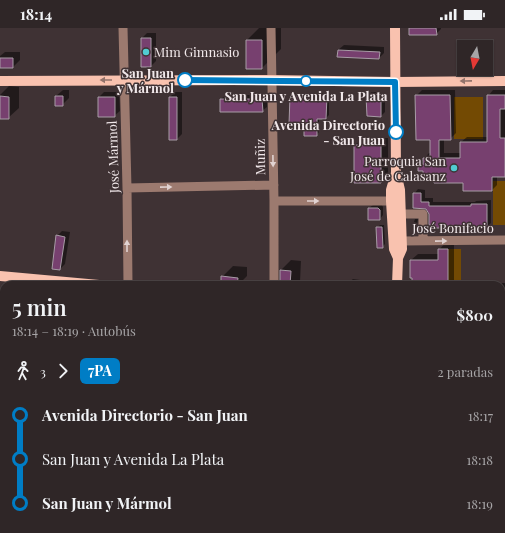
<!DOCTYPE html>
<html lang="es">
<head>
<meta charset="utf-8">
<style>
	:root { --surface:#2f2627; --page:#372e2f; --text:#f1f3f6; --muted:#a7a5a7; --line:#4a4344 }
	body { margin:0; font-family:"Playfair Display",serif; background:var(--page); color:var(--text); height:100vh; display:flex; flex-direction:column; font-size:15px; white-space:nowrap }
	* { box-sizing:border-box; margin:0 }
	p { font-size:13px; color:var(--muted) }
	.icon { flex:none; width:22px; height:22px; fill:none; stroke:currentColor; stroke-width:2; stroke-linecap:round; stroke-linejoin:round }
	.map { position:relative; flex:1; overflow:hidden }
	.panel { position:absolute; left:0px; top:253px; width:505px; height:252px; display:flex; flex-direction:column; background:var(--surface); border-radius:12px 12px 0 0; box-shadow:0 1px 3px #0004,0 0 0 1px var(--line) }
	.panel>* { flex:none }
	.badge { padding:0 8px; border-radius:6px; font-size:14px; line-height:26px }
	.needle { width:26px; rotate:190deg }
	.fabs { position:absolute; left:457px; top:12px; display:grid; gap:8px }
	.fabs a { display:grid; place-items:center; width:36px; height:36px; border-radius:0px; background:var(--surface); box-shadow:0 1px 3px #0004,0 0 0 1px var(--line); font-size:20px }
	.map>.badge { position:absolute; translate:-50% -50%; box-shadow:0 0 0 2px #fff }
	.legs { display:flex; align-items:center; gap:6px; height:44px; padding:0 12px; font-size:13px }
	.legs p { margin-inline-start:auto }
	.overview { display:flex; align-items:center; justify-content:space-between; height:68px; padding:0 12px }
	h1 { font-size:22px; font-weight:600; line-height:30px }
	ul { padding:0 12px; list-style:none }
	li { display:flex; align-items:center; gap:14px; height:44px; font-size:15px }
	li i { display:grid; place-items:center; width:6px; height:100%; margin:0 5px; background:currentColor }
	li i::after { content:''; width:10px; height:10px; margin:-5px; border:3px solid; border-radius:50%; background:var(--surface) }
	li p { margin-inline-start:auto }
	li:first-child i { background:linear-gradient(#0000 50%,currentColor 0) }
	li:last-child i { background:linear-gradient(currentColor 50%,#0000 0) }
	.status { display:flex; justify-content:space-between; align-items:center; height:28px; padding:0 20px; background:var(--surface); direction:ltr }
	.status svg { height:11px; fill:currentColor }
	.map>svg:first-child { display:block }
</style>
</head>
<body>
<div class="status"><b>18:14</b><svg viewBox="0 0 49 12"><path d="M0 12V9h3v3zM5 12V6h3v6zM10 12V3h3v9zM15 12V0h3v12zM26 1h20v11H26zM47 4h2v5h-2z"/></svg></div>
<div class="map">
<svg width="505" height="505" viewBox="0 0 505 505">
	<rect width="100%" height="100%" fill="#3f3234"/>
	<path fill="#734a03" d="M454,69H483V111H454Z
		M493,153H505V197H493Z
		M448,221H461V257H448Z"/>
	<path fill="#0007" d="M259,0H281V21L262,40H247V12Z
		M410,0H441V1L436,6Z
		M147,5H156V33L151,38L142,10Z
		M344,17L384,19V25L379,30L338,22Z
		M5,24H20V32L13,39H0V28Z
		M9,58L19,59V80L8,90H0V67Z
		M63,62H69V70L62,77L56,68Z
		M422,62H455L456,105L450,111H444V125H461V114L467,109H488V68L493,62H505V148H497V157L492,162L464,154L435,149L424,142L419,137L429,125H431V111L416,68Z
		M104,64H119L120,83L114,88L99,69Z
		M175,64H182V106L177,111H170V69Z
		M372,64H380L385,69V84L381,88L367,68Z
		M294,65H329V87L326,90H319V104L316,107L291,68Z
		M226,67H267V79L262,83L221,71Z
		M363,110H388V147L381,154L355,117Z
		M418,161L425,162V170H433V174H475L476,173L491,172V195L487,199L436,196L427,180L414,179V166Z
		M373,177H382L383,179V187L380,191L369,180Z
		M415,191H418L417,196L414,194Z
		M380,197H384L385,216L382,219L377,200Z
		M62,203L70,204L65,236L60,241L57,208Z
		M445,215H454V257H412L411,232L418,226H439V222Z
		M291,232L301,233L300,254L297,257H281V242Z
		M233,238L247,239V248L238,257H222V249Z
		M353,251L360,252L359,257H349V254Z
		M14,255L20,256V257H12Z
		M501,255H505V277L501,276V257H499Z
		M376,256H387V257H375Z
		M4,265V282H0L1,268Z
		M501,301L505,302V317L502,320H501Z
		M411,501H434V505H411Z"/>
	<path fill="#77406f" stroke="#a89ca6" d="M409,0H436L437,7H409Z
		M141,10H151V39H141Z
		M246,12H262V41H246Z
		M338,22L380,24L379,31L337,29Z
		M0,30H13V40H0Z
		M415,67H450L451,112H439V130H460V114H487V67H505V81H500V110H505V149H492V163H463V155H434V150H423V143H418V137H423V130H430V112H416Z
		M0,68L9,69V91H0Z
		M55,68H63V78H55Z
		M290,68H327L326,91H317V108H304V96H289Z
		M366,68H376L381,74V89L367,88Z
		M98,69H115V89H98Z
		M169,69H177V112H169Z
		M220,71H262L263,84H220Z
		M354,117H381V155H354Z
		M413,165H421V174H429V178H471V176H487V200H435V197H429V186L426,181L413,180Z
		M368,180H378L380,182V192H368Z
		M376,199H382L383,220H377Z
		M56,207L65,209L60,242L52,241Z
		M438,221H448V257H412V250H410V232H438Z
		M280,242L291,243L290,257H280Z
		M221,248L238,250L237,257H221Z"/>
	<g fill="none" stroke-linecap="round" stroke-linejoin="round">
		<path stroke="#9c7a6f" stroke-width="9" d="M123,0L127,160L128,257
			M271,0L274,173V257
			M127,160L274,157
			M274,173H391
			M401,186H423V213
			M402,213L505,212
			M0,463H4
			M501,482H505
			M125,505V501
			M274,505V501"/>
		<path stroke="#f9c2af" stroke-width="10" d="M395,0L396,145L400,162L402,221L398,230L397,257
			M0,53L271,52L395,54L505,53
			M396,145L391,162V173L394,221L398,230
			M0,248L99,257
			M501,291H505
			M397,505V501"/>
	</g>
	<defs><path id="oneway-solid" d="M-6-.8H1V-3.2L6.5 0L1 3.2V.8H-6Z"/></defs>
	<g fill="#93736b">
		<use href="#oneway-solid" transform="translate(106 52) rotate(180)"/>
		<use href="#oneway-solid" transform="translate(466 53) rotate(179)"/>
	</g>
	<g fill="#e0d2d1">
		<use href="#oneway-solid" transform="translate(273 133) rotate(89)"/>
		<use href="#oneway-solid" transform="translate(166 159) rotate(-1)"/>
		<use href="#oneway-solid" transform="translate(313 173)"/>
		<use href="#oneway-solid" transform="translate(441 213) rotate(-1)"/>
		<use href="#oneway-solid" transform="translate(127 218) rotate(-90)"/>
	</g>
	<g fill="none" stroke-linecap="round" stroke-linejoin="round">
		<defs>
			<path id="line-1" d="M185,52L395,54L396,104"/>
		</defs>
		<use href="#line-1" stroke="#fff" stroke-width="9"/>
		<use href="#line-1" stroke="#007dc5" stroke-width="6"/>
	</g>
	<g fill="#51ccd2" stroke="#3f3234" stroke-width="1.5">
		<circle cx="146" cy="24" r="4"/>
		<circle cx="454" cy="140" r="4"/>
	</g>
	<g fill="#fff" stroke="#007dc5" stroke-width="2">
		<circle cx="185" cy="52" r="7"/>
		<circle cx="306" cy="53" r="5"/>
		<circle cx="396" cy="104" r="7"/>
	</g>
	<g text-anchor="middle" stroke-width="3" stroke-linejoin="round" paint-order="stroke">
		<g font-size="13" fill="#f1e8ea" stroke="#3f3234" text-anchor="start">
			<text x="154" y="29">Mim Gimnasio</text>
			<text x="446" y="138" text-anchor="end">Parroquia San<tspan x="446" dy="15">José de Calasanz</tspan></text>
		</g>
		<g font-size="13" font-weight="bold" fill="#f1e8ea" stroke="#3f3234" text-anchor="end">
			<text x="174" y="50">San Juan<tspan x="174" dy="15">y Mármol</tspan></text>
			<text x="306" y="73" text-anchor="middle">San Juan y Avenida La Plata</text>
			<text x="385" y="102">Avenida Directorio<tspan x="385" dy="15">- San Juan</tspan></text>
		</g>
		<g font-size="13" fill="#f1e8ea" stroke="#3f3234">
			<text transform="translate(113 129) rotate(-92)" y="5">José Mármol</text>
			<text transform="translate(260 129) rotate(-91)" y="5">Muñiz</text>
			<text x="453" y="205">José Bonifacio</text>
		</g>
	</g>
</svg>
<div class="fabs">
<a><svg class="needle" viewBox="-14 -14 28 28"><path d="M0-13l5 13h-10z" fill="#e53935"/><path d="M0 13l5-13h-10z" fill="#a7a5a7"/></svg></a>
</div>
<section class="panel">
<div class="overview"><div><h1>5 min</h1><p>18:14 – 18:19 · Autobús</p></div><b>$800</b></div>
<div class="legs"><svg class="icon" aria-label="walk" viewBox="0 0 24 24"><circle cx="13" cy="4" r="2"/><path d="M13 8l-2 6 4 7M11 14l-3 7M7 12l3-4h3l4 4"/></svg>3<svg class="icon" aria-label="forward" viewBox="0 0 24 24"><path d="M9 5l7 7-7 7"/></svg><b class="badge" style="background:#007dc5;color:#fff">7PA</b><p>2 paradas</p></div>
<ul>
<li><i style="color:#007dc5"></i><b>Avenida Directorio - San Juan</b><p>18:17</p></li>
<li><i style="color:#007dc5"></i><span>San Juan y Avenida La Plata</span><p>18:18</p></li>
<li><i style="color:#007dc5"></i><b>San Juan y Mármol</b><p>18:19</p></li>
</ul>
</section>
</div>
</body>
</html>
